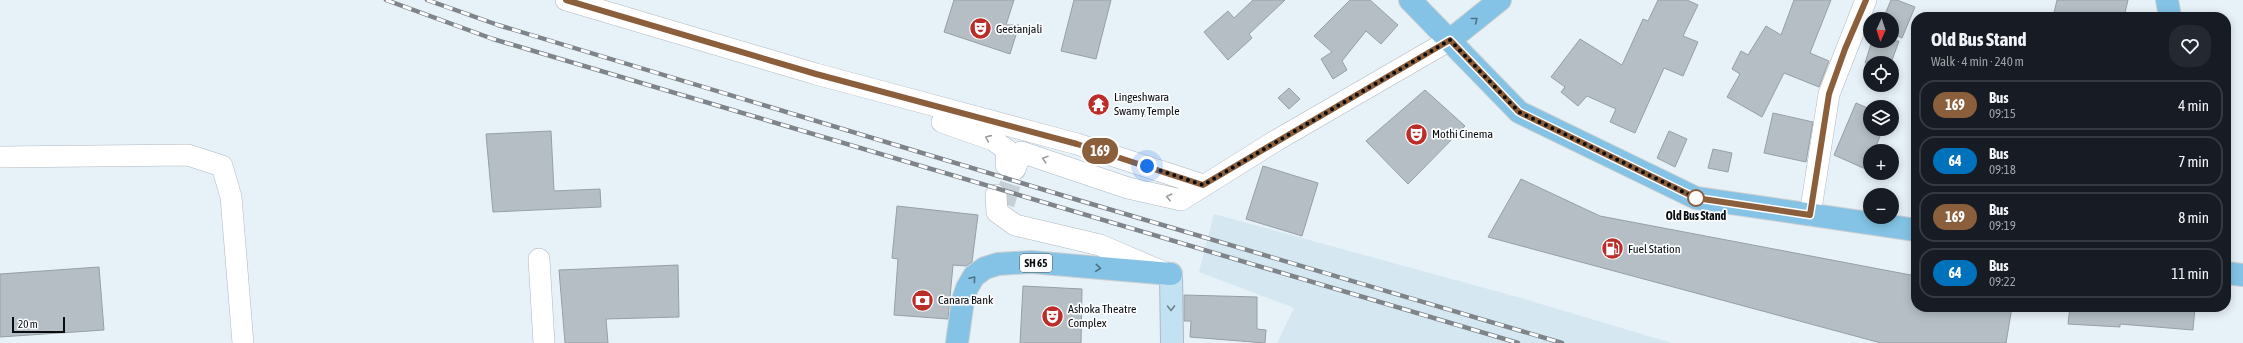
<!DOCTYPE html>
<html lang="en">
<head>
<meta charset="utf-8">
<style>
	:root { --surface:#171b24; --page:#242831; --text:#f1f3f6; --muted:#9ea1a6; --line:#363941 }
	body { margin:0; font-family:"Asap Condensed",sans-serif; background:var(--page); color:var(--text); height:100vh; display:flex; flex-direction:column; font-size:15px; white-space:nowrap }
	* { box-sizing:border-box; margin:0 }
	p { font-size:13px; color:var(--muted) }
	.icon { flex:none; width:22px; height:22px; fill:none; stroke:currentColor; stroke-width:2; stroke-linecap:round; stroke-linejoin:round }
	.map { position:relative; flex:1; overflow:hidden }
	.sheet { position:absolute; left:1911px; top:12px; width:320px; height:300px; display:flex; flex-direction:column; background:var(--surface); border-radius:16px; box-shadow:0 2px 10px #0003 }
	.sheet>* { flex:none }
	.badge { padding:0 8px; border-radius:13px; font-size:14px; line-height:26px }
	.needle { width:26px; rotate:183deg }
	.controls { position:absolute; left:1863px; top:12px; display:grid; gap:8px }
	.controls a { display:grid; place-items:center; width:36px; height:36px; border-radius:50%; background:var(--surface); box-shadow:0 2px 10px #0003; font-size:20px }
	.scale { position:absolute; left:12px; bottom:10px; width:53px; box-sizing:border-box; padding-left:4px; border:2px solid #0a0d0f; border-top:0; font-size:11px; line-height:14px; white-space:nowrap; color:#0a0d0f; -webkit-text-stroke:3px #fbfdfe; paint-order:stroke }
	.you { position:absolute; width:20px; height:20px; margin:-10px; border:3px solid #fff; border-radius:50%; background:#1a73e8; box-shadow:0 0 0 6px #1a73e833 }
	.map>.badge { position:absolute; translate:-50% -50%; box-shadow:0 0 0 2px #fff }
	.round { display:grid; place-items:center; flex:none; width:42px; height:42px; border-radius:16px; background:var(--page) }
	.overview { display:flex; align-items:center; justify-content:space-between; height:68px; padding:0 20px }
	h1 { font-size:19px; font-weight:700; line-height:30px }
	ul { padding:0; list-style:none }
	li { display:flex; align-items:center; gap:12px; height:50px; margin:0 8px 6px; padding:0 12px; border:2px solid var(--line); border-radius:16px }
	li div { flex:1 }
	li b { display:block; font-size:15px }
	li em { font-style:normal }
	li .badge { min-width:44px; font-weight:700; text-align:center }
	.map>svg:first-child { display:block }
</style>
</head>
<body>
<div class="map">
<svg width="2243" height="343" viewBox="0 0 2243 343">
	<rect width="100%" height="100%" fill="#e7f1f8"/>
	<path fill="#d5e7f1" d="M1214,214L1521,298L1672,343H1277L1294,308L1199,272Z"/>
	<path fill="#b4bec4" stroke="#969fa6" d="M954,0H1014L1006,25H1019L1010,54L944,32Z
		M1074,0H1111L1096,59L1061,51Z
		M1253,0H1285L1249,34L1252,38L1228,60L1204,32L1228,11L1234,18Z
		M1350,0H1370L1398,25L1381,44L1366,31L1342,61L1347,70L1333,79L1321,59L1332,52L1314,36Z
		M1658,0H1687L1698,5L1683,36L1698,42L1683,76L1664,68L1635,133L1610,122L1616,109L1587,96L1578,106L1561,92L1565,87L1551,77L1580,39L1622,65L1643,19L1648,21Z
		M1794,0H1831L1810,53L1829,61L1819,87L1784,73L1762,117L1727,97L1740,74L1732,69L1741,51L1748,55L1766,26L1781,35Z
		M1891,0H1897L1915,7L1902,38L1892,33V19H1883Z
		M2057,0H2128L2124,17H2053Z
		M1872,41H1899L1891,63H1865Z
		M1289,88L1300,99L1289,109L1278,98Z
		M1425,90L1465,126L1408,184L1366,141Z
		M1856,103L1870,109V129H1883L1874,151H1870V171L1834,155Z
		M1773,113L1813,122L1806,162L1764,153Z
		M551,131L554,191L600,189L601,207L493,212L486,134Z
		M1669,131L1687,139L1675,167L1657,158Z
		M1713,149L1732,153L1728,172L1708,168Z
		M1263,166L1318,183L1302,236L1246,219Z
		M1521,179L1600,216L1916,276V307H2012L2006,343H1881L1488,237Z
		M897,206L978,215L972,262L966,266L953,265L948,319L894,315L898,259L892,258Z
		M678,265L679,317L606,319L608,343H565L559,270Z
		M99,267L104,330L0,337V274Z
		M1023,286L1082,289L1081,343H1020Z
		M1184,295L1257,297V329L1266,330L1265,343L1190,337L1191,321H1184Z
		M2070,307H2195L2193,330L2120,324V327L2068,324Z"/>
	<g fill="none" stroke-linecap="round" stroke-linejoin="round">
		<path stroke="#c6cfd5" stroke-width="21" stroke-dasharray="21 10" stroke-linecap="butt" d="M1004,204L1015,169"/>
		<defs>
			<path id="street" d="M566,0L816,74L1077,144L1203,185
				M942,122L993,140L1007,150L1006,165
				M0,157L188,155L222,166L231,197L243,343
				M1015,169L1021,152L1128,188L1181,200L1277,140L1450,40
				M996,195L997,212L1015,225L1100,245L1163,272
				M1810,215L1829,94L1866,0
				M539,259L544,343"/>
			<path id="secondary" d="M1171,274L1172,343"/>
			<path id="primary" d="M1410,0L1519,112L1696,198L1916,230
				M2167,0L2170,17
				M1450,40L1500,0
				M2226,273L2243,275
				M957,343L963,300L967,288L974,276L985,268L998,264L1031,262L1171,274"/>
		</defs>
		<use href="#street" stroke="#b0b9c0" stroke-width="22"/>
		<use href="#secondary" stroke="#b0b9c0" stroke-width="24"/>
		<use href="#primary" stroke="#cecfcf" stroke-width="24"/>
		<use href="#street" stroke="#fff" stroke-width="21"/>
		<use href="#secondary" stroke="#c2e1f2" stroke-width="22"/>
		<use href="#primary" stroke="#84c3e5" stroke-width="22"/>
		<defs>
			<path id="rail" d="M386,0L493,39L1518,343
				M427,0L498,25L1078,200L1562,343"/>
		</defs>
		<use href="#rail" stroke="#7e8489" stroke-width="4.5"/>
		<use href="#rail" stroke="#fbfdfe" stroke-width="3" stroke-dasharray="9" stroke-linecap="butt"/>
	</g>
	<defs><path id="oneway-chevron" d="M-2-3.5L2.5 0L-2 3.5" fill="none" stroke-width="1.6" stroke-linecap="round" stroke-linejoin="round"/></defs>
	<g stroke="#4d7185">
		<use href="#oneway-chevron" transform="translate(1475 20) rotate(-38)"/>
		<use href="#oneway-chevron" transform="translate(1098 268) rotate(5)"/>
		<use href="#oneway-chevron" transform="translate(973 279) rotate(-50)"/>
	</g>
	<g stroke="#9d9e9f">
		<use href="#oneway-chevron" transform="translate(988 138) rotate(-156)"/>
		<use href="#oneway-chevron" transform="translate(1045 159) rotate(-163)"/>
		<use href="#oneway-chevron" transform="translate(1169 197) rotate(-167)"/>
	</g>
	<use stroke="#6f828c" href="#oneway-chevron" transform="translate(1171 308) rotate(89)"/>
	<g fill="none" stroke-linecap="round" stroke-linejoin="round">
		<defs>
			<path id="line" d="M566,0L816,74L1077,144L1203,185L1450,40L1519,112L1696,198L1810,215L1829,94L1845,49L1866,0"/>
		</defs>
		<use href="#line" stroke="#fff" stroke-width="9"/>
		<use href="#line" stroke="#8b5e3c" stroke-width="6"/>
		<path stroke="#0a0d0f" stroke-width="4" stroke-dasharray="0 7.2" d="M1147,166L1203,185L1450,40L1519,112L1696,198"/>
	</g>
	<defs>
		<symbol id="theatre-disc" viewBox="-11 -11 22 22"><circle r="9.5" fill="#bb2d29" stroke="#fbfdfe"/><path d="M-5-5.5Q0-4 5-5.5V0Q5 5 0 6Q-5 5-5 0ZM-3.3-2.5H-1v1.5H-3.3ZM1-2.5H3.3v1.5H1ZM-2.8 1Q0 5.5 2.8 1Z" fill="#fff"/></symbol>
		<symbol id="temple-disc" viewBox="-11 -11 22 22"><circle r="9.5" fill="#bb2d29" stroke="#fbfdfe"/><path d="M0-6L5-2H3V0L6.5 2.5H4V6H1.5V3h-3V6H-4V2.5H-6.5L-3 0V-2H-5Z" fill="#fff"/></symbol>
		<symbol id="fuel-disc" viewBox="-11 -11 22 22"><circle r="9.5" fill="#bb2d29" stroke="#fbfdfe"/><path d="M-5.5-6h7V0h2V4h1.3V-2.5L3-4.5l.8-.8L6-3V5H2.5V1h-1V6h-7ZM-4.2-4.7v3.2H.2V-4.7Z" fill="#fff"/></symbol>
		<symbol id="bank-disc" viewBox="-11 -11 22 22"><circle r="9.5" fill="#bb2d29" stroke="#fbfdfe"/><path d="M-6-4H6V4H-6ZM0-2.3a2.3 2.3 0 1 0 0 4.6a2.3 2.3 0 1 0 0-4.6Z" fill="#fff"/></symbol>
	</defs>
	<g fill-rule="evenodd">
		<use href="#theatre-disc" x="968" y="16" width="25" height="25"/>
		<use href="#temple-disc" x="1086" y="92" width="25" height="25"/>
		<use href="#theatre-disc" x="1404" y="122" width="25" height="25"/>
		<use href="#fuel-disc" x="1600" y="236" width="25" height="25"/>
		<use href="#bank-disc" x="910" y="288" width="25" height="25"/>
		<use href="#theatre-disc" x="1040" y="304" width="25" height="25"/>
	</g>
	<circle fill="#fff" stroke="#8b5e3c" stroke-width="2" cx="1696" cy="198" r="8"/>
	<g text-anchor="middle" stroke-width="3.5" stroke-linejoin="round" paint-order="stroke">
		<rect fill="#fbfdfe" stroke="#525557" stroke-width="1" x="1020" y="254" width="32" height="18" rx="3"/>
		<g font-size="11" font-weight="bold" fill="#0a0d0f">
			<text x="1036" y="267">SH 65</text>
		</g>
		<g font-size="12" fill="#0a0d0f" stroke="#fbfdfe" text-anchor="start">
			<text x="996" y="33">Geetanjali</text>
			<text x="1114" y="101">Lingeshwara<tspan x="1114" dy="14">Swamy Temple</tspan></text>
			<text x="1432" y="138">Mothi Cinema</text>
			<text x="1628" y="253">Fuel Station</text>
			<text x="938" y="304">Canara Bank</text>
			<text x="1068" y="313">Ashoka Theatre<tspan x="1068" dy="14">Complex</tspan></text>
		</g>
		<g font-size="12" font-weight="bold" fill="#0a0d0f" stroke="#fbfdfe">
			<text x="1696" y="220">Old Bus Stand</text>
		</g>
	</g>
</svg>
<div class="controls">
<a><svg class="needle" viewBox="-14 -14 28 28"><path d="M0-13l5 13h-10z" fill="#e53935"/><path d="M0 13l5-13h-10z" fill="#9ea1a6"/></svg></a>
<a><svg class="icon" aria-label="locate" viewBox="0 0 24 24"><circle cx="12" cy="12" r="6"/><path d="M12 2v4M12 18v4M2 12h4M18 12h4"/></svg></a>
<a><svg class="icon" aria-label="layers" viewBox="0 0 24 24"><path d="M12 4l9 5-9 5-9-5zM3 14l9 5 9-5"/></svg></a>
<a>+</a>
<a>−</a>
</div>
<div class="scale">20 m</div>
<div class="you" style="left:1147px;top:166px"></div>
<b class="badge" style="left:1100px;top:151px;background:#8b5e3c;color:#fff">169</b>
<section class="sheet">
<div class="overview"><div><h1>Old Bus Stand</h1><p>Walk · 4 min · 240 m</p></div><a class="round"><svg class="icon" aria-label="heart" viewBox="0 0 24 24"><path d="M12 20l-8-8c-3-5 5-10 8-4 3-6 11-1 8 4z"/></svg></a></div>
<ul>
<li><span class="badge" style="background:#8b5e3c;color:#fff">169</span><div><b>Bus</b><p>09:15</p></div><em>4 min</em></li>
<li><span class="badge" style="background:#0072bc;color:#fff">64</span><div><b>Bus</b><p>09:18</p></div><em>7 min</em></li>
<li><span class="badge" style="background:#8b5e3c;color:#fff">169</span><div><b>Bus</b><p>09:19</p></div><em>8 min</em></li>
<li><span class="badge" style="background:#0072bc;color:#fff">64</span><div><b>Bus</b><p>09:22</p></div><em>11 min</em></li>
</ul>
</section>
</div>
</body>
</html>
